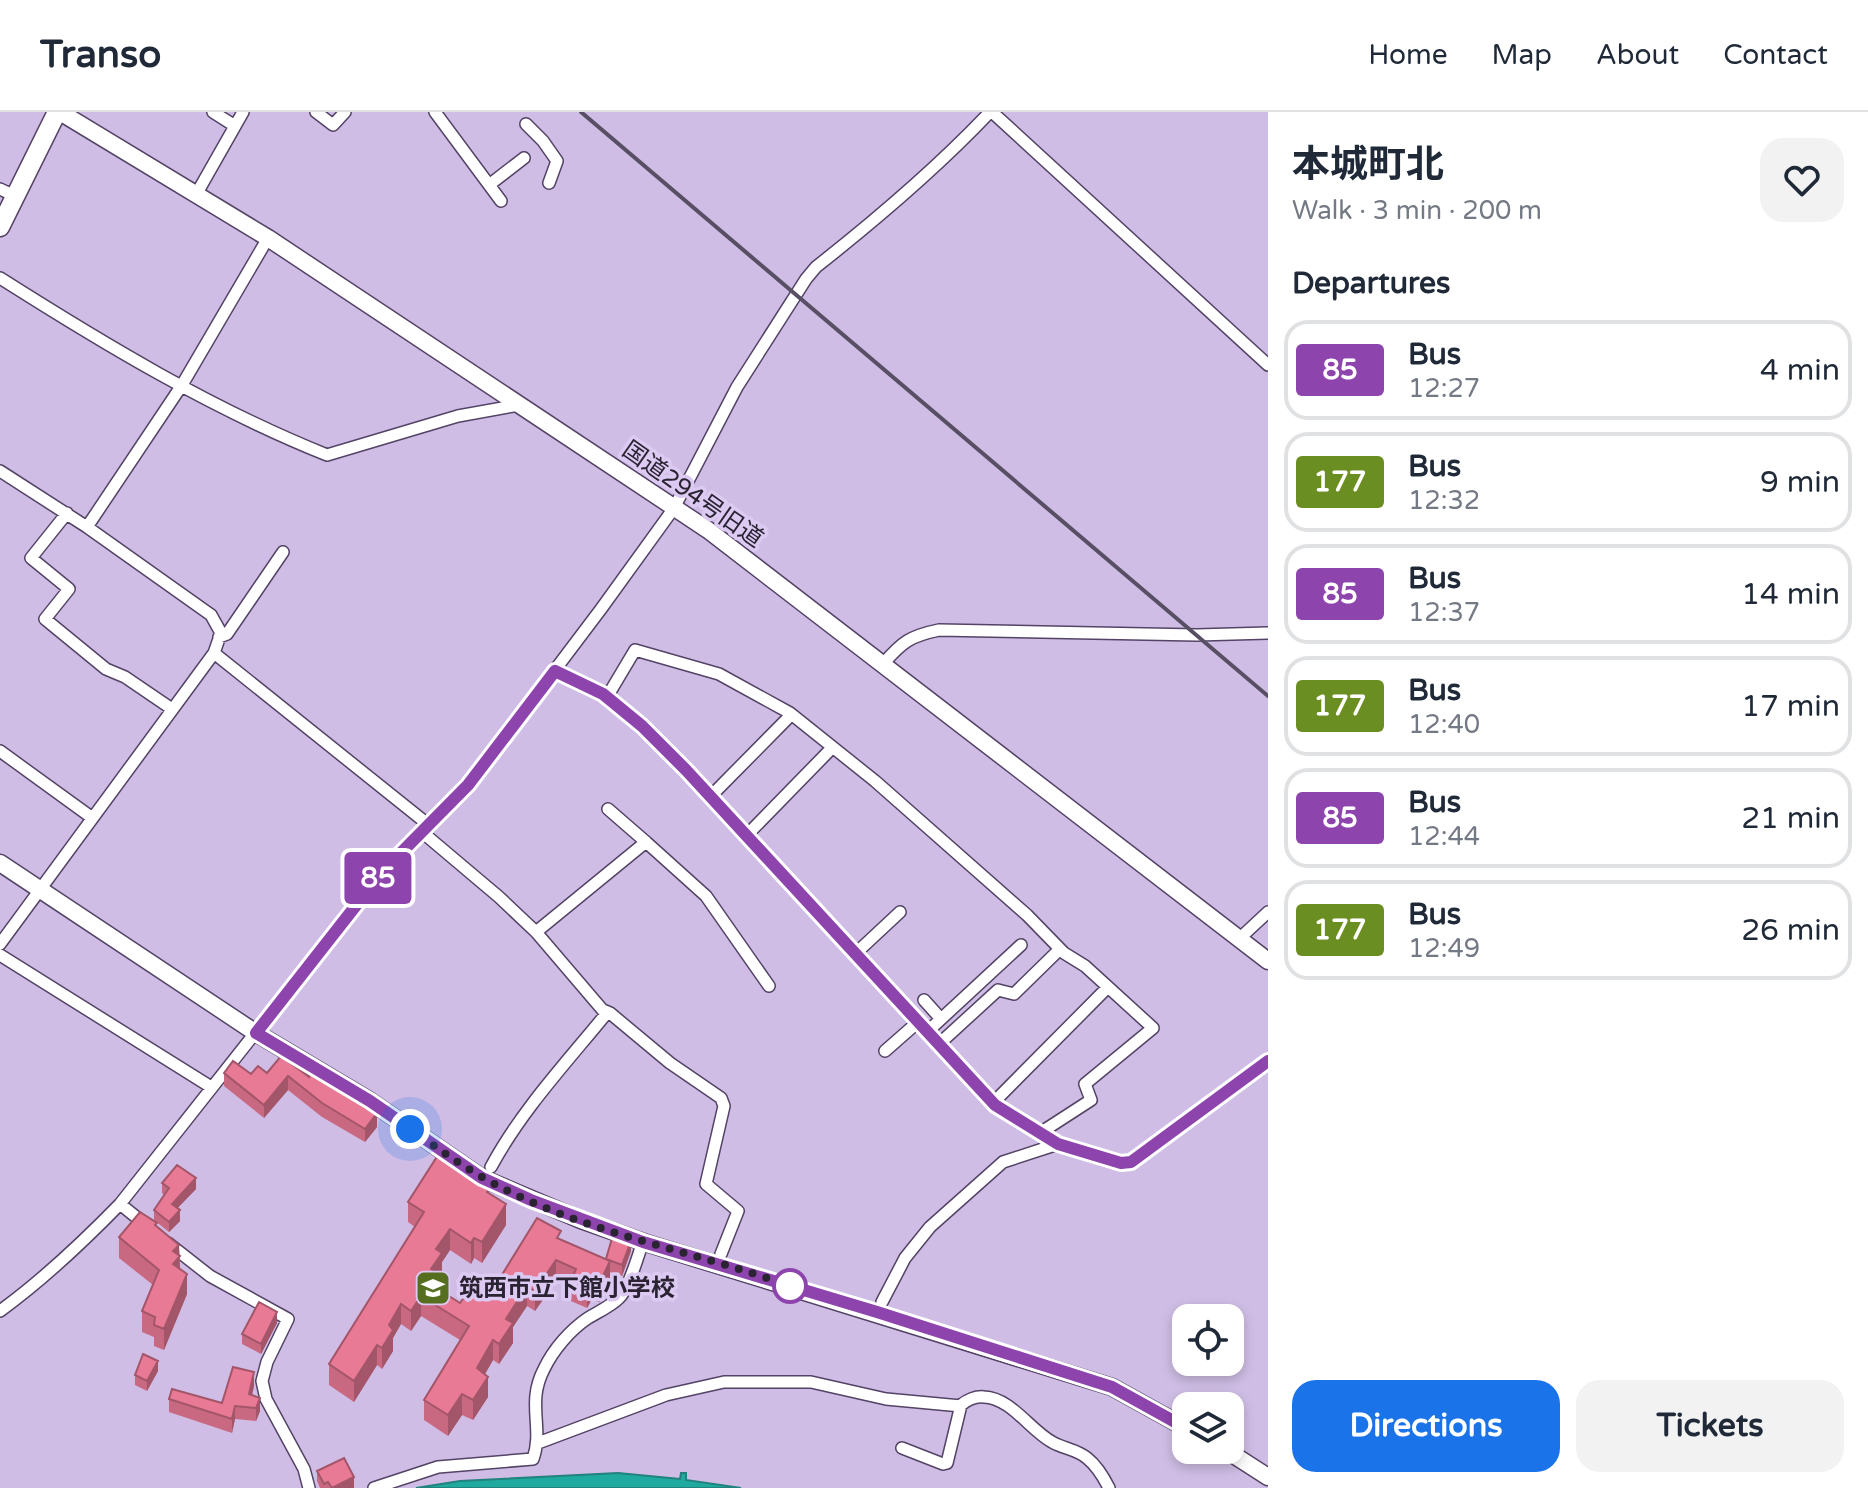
<!DOCTYPE html>
<html lang="en">
<head>
<meta charset="utf-8">
<style>
	:root { --surface:#fff; --page:#f2f2f3; --text:#1f2937; --muted:#747a83; --line:#e0e1e3; --accent:#1a73e8 }
	body { margin:0; font-family:"Varela Round","Noto Sans JP",sans-serif; background:var(--page); color:var(--text); height:100vh; display:flex; flex-direction:column; font-size:30px; white-space:nowrap }
	* { box-sizing:border-box; margin:0 }
	p { font-size:26px; color:var(--muted) }
	.icon { flex:none; width:44px; height:44px; fill:none; stroke:currentColor; stroke-width:2; stroke-linecap:round; stroke-linejoin:round }
	.map { position:relative; flex:1; overflow:hidden }
	.drawer { display:flex; flex-direction:column; background:var(--surface); width:600px }
	.drawer>* { flex:none }
	.badge { padding:0 16px; border-radius:6px; font-size:28px; line-height:52px }
	.buttons { position:absolute; left:1172px; top:1192px; display:grid; gap:16px }
	.buttons a { display:grid; place-items:center; width:72px; height:72px; border-radius:16px; background:var(--surface); box-shadow:0 4px 12px #0003; font-size:40px }
	.you { position:absolute; width:40px; height:40px; margin:-20px; border:6px solid #fff; border-radius:50%; background:#1a73e8; box-shadow:0 0 0 12px #1a73e833 }
	.map>.badge { position:absolute; translate:-50% -50%; box-shadow:0 0 0 4px #fff }
	h2 { padding:0 24px; font-size:30px; line-height:72px }
	.round { display:grid; place-items:center; flex:none; width:84px; height:84px; border-radius:24px; background:var(--page) }
	.headline { display:flex; align-items:center; justify-content:space-between; height:136px; padding:0 24px }
	h1 { font-size:38px; font-weight:700; line-height:60px }
	.cta { display:flex; gap:16px; margin-top:auto; padding:16px 24px }
	.cta a { flex:1; height:92px; border-radius:24px; background:var(--accent); color:#fff; font-size:32px; font-weight:700; line-height:92px; text-align:center }
	.cta a+a { background:var(--page); color:var(--text) }
	ul { padding:0; list-style:none }
	li { display:flex; align-items:center; gap:24px; height:100px; margin:0 16px 12px; padding:0 8px; border:4px solid var(--line); border-radius:24px }
	li div { flex:1 }
	li b { display:block; font-size:30px }
	li em { font-style:normal }
	li .badge { min-width:88px; font-weight:700; text-align:center }
	header { display:flex; align-items:center; gap:48px; box-sizing:border-box; height:112px; padding:0 40px; background:var(--surface); border-bottom:2px solid var(--line) }
	header strong { font-size:38px }
	nav { display:flex; gap:44px; margin-inline-start:auto; font-size:28px }
	main { display:flex; flex:1; min-height:0 }
	.map>svg:first-child { display:block }
</style>
</head>
<body>
<header>
<strong>Transo</strong>
<nav><a>Home</a><a>Map</a><a>About</a><a>Contact</a></nav>
</header>
<main>
<div class="map">
<svg width="1268" height="1376" viewBox="0 0 1268 1376">
	<rect width="100%" height="100%" fill="#cfbde5"/>
	<path fill="#1eaa9e" stroke="#22827e" stroke-width="2" d="M618,1361L680,1367L681,1361H686V1368L741,1376H416L460,1369Z"/>
	<g fill="none" stroke-linecap="round" stroke-linejoin="round">
		<defs>
			<path id="street" d="M213,0L235,14
				M316,0L333,13L345,0
				M435,0L501,89
				M992,0L1268,253
				M526,12L543,29L557,49L549,71
				M489,73L524,46
				M0,77L15,84
				M197,81L243,0
				M0,166C104,232 212,297 327,343L458,304L519,293
				M0,359L87,415L211,503L221,521L214,541L0,832
				M67,401L31,446L69,477L45,507L106,557L125,565L172,597
				M87,415L182,273L268,126
				M219,525L227,522L283,440
				M214,541L430,714
				M883,552C902,530 910,524 939,518L1197,523L1268,521
				M555,559L603,582L642,614L686,658L995,993L1058,1032L1121,1051L1131,1050L1268,949
				M607,585L635,538L719,562L790,601L875,669L1027,803L1064,841L1085,854L1153,916L1085,972L1091,988L1040,1021
				M0,639L91,705
				M710,685L787,607
				M422,720L499,785L536,820L606,902C566,951 521,999 491,1055
				M746,724L828,640
				M646,730L706,784L769,874
				M536,820L646,730L608,697
				M1239,827L1268,800
				M855,842L900,800
				M0,843L211,975
				M924,888L941,907
				M603,898L610,901L670,951L721,986L724,994L706,1072L738,1099L721,1142
				M927,920L1021,833
				M939,932L998,878L1014,882L1060,837
				M885,939L918,910
				M993,991L1108,875
				M120,1092L146,1113
				M168,1131L210,1164L288,1207L267,1250L262,1269L266,1287L304,1357L309,1376
				M882,1190L905,1146L930,1115L1003,1050L1058,1032
				M0,1199C44,1167 82,1131 120,1092L383,759L468,673L601,497L674,396L737,275L806,167L816,155C877,107 936,57 990,0
				M538,1331L666,1283L724,1270H811L886,1287L961,1294
				M902,1336L943,1352L947,1351L961,1293C967,1288 976,1284 984,1285C1011,1286 1030,1318 1052,1330C1064,1337 1076,1337 1087,1346C1097,1354 1103,1364 1109,1376
				M374,1376L438,1355L533,1347C544,1316 526,1291 544,1257C553,1238 570,1218 588,1206C598,1200 611,1194 619,1186C629,1177 638,1143 643,1130"/>
			<path id="secondary" d="M60,0L268,126L708,418L1268,849
				M0,751L256,921L370,989L482,1066L581,1108L643,1130L1112,1275L1186,1316
				M1226,1338L1268,1365"/>
			<path id="primary" d="M0,115L57,0"/>
		</defs>
		<use href="#street" stroke="#534365" stroke-width="14"/>
		<use href="#secondary" stroke="#534365" stroke-width="19"/>
		<use href="#primary" stroke="#534365" stroke-width="21"/>
		<use href="#street" stroke="#fff" stroke-width="11"/>
		<use href="#secondary" stroke="#fff" stroke-width="16"/>
		<use href="#primary" stroke="#fff" stroke-width="18"/>
		<path stroke="#594f65" stroke-width="4" d="M581,0L1268,584"/>
	</g>
	<path fill="#c86981" d="M281,944L377,1015L365,1030L322,1005L288,978L264,1006L224,974V961L251,962L267,961Z
		M162,1071L196,1077L177,1096L180,1109L169,1120L154,1108V1098L164,1083L162,1081Z
		M492,1084L506,1113L482,1151L474,1146L471,1152L450,1138L442,1150L441,1163L443,1180L460,1191L487,1187L561,1127L606,1147L631,1139L622,1164L610,1160V1169L601,1188L599,1190L592,1187L587,1196L571,1189V1175L556,1169L535,1199L527,1194L513,1215V1231L499,1252L493,1248L485,1262L488,1285L473,1308L462,1303L448,1324L424,1308V1288L460,1228L421,1204L411,1219L401,1212L393,1226V1239L382,1257L377,1253L354,1290L329,1273V1252L415,1115L408,1110V1090Z
		M157,1114L179,1133L180,1156L187,1182L164,1238L154,1234V1225L142,1220V1199L153,1173L119,1146V1125Z
		M277,1211L261,1242L242,1232V1222Z
		M158,1259L147,1279L135,1273V1263Z
		M254,1274L252,1283L260,1299L256,1309L235,1307L232,1321L169,1300V1287L222,1291Z
		M317,1359L354,1376H320L317,1369Z"/>
	<path fill="#a35569" d="M288,964V978L264,1006V993Z
		M377,1001V1015L365,1030V1017Z
		M196,1066V1077L172,1102V1092Z
		M506,1092V1113L482,1151V1130Z
		M180,1098V1109L169,1120V1110Z
		M450,1117V1138L442,1150V1161L431,1178V1157L436,1137Z
		M474,1126V1146L471,1152V1131Z
		M631,1129V1139L622,1164V1153Z
		M179,1133L180,1165L173,1173V1139Z
		M556,1148V1169L535,1199V1179Z
		M610,1149V1169L601,1188L599,1190V1170Z
		M187,1162V1182L164,1238V1217Z
		M443,1164V1184L435,1175Z
		M592,1167V1187L587,1196V1176Z
		M527,1174V1194L513,1215V1231L499,1252V1232L506,1207Z
		M421,1184V1204L411,1219V1199Z
		M401,1192V1212L393,1226V1239L382,1257V1236L389,1213Z
		M277,1200V1211L261,1242V1232Z
		M493,1228V1248L477,1276V1256Z
		M377,1233V1253L354,1290V1269Z
		M158,1249V1259L147,1279V1269Z
		M254,1260V1274L249,1296V1282Z
		M488,1265V1285L473,1308V1288Z
		M462,1282V1303L448,1324V1303Z
		M260,1286V1299L256,1309V1296Z
		M235,1294V1307L232,1321V1307Z
		M354,1365V1376H332Z"/>
	<path fill="#e97a96" stroke="#a35569" stroke-width="2" d="M281,944L309,965L311,961L377,1001L365,1017L322,991L288,964L264,993L224,961L233,949L251,962L258,954L267,961Z
		M440,1040L492,1074L487,1080L506,1092L482,1130L474,1126L471,1131L450,1117L436,1137L442,1141L431,1157L443,1164L435,1175L460,1191L470,1177L487,1187L537,1106L561,1119L557,1126L610,1149L601,1168L599,1170L592,1167L587,1176L571,1169L576,1157L556,1148L535,1179L527,1174L506,1207L513,1211L499,1232L493,1228L477,1256L488,1265L473,1288L462,1282L448,1303L424,1288L469,1214L421,1184L411,1199L401,1192L389,1213L393,1218L382,1236L377,1233L354,1269L329,1252L424,1100L408,1090Z
		M177,1053L196,1066L172,1092L180,1098L169,1110L154,1098L169,1076L162,1071Z
		M140,1100L157,1111L155,1113L179,1133L173,1139L180,1144L173,1152L187,1162L164,1217L154,1213L155,1205L142,1199L159,1158L119,1125Z
		M613,1123L631,1129L622,1153L606,1147Z
		M259,1190L277,1200L261,1232L242,1222Z
		M143,1242L158,1249L147,1269L135,1263Z
		M233,1255L254,1260L249,1282L260,1286L256,1296L235,1294L232,1307L169,1287L172,1277L222,1291Z
		M344,1346L354,1365L332,1376L328,1370L324,1372L317,1359Z"/>
	<g fill="none" stroke-linecap="round" stroke-linejoin="round">
		<defs>
			<path id="line" d="M1186,1316L1112,1275L877,1200L643,1130L531,1088L482,1066L370,989L256,921L383,759L468,673L555,559L603,582L642,614L686,658L995,993L1058,1032L1121,1051L1131,1050L1268,949"/>
		</defs>
		<use href="#line" stroke="#fff" stroke-width="18"/>
		<use href="#line" stroke="#8e44ad" stroke-width="12"/>
		<path stroke="#2a2332" stroke-width="8" stroke-dasharray="0 14.4" d="M410,1017C434,1033 457,1051 482,1065C577,1120 688,1137 790,1174"/>
	</g>
	<defs>
		<symbol id="school-square" viewBox="-11 -11 22 22"><rect x="-9" y="-9" width="18" height="18" rx="4" fill="#556e20" stroke="#dccaf2"/><path d="M0-5L7-2L0 1L-7-2ZM-4 1L0 2.5L4 1V4Q0 6-4 4Z" fill="#fff"/></symbol>
	</defs>
	<g fill-rule="evenodd">
		<use href="#school-square" x="413" y="1156" width="40" height="40"/>
	</g>
	<circle fill="#fff" stroke="#8e44ad" stroke-width="4" cx="790" cy="1174" r="16"/>
	<g text-anchor="middle" stroke-width="7" stroke-linejoin="round" paint-order="stroke">
		<g font-size="24" fill="#2a2332" stroke="#dccaf2">
			<text transform="translate(693 382) rotate(35)" y="8">国道294号旧道</text>
		</g>
		<g font-size="24" font-weight="bold" fill="#2a2332" stroke="#dccaf2" text-anchor="start">
			<text x="459" y="1184">筑西市立下館小学校</text>
		</g>
	</g>
</svg>
<div class="buttons">
<a><svg class="icon" aria-label="locate" viewBox="0 0 24 24"><circle cx="12" cy="12" r="6"/><path d="M12 2v4M12 18v4M2 12h4M18 12h4"/></svg></a>
<a><svg class="icon" aria-label="layers" viewBox="0 0 24 24"><path d="M12 4l9 5-9 5-9-5zM3 14l9 5 9-5"/></svg></a>
</div>
<div class="you" style="left:410px;top:1017px"></div>
<b class="badge" style="left:378px;top:766px;background:#8e44ad;color:#fff">85</b>
</div>
<section class="drawer">
<div class="headline"><div><h1>本城町北</h1><p>Walk · 3 min · 200 m</p></div><a class="round"><svg class="icon" aria-label="heart" viewBox="0 0 24 24"><path d="M12 20l-8-8c-3-5 5-10 8-4 3-6 11-1 8 4z"/></svg></a></div>
<h2>Departures</h2>
<ul>
<li><span class="badge" style="background:#8e44ad;color:#fff">85</span><div><b>Bus</b><p>12:27</p></div><em>4 min</em></li>
<li><span class="badge" style="background:#6b8e23;color:#fff">177</span><div><b>Bus</b><p>12:32</p></div><em>9 min</em></li>
<li><span class="badge" style="background:#8e44ad;color:#fff">85</span><div><b>Bus</b><p>12:37</p></div><em>14 min</em></li>
<li><span class="badge" style="background:#6b8e23;color:#fff">177</span><div><b>Bus</b><p>12:40</p></div><em>17 min</em></li>
<li><span class="badge" style="background:#8e44ad;color:#fff">85</span><div><b>Bus</b><p>12:44</p></div><em>21 min</em></li>
<li><span class="badge" style="background:#6b8e23;color:#fff">177</span><div><b>Bus</b><p>12:49</p></div><em>26 min</em></li>
</ul>
<div class="cta"><a>Directions</a><a>Tickets</a></div>
</section>
</main>
</body>
</html>
